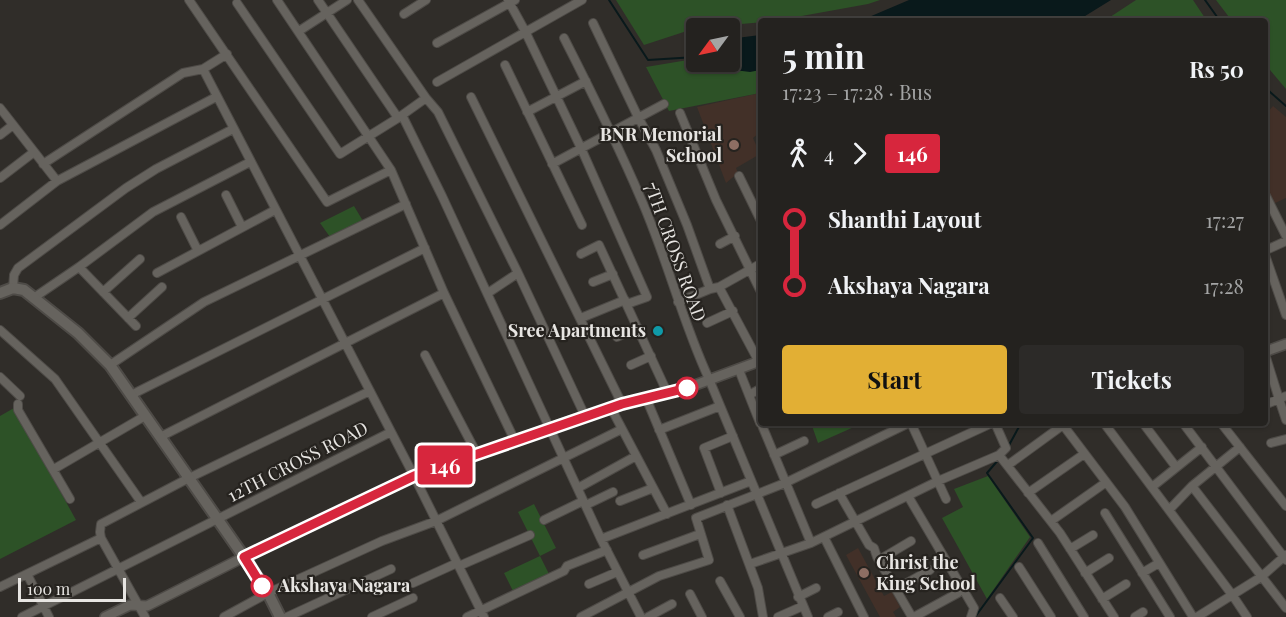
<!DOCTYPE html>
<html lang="en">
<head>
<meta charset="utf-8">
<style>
	:root { --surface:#24221f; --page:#2c2a28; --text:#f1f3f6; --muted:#a3a4a4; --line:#413f3d; --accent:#e2af34 }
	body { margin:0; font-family:"Playfair Display",serif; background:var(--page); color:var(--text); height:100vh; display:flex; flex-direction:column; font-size:22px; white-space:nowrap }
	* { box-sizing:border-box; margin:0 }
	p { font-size:20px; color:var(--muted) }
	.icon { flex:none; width:33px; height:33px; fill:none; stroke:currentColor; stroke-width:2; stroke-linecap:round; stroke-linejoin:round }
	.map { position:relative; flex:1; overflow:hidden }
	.details { position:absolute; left:758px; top:18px; width:510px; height:408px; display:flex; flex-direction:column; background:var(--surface); border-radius:6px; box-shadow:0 2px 4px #0004,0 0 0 2px var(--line) }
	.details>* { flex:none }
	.badge { padding:0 12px; border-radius:4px; font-size:21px; line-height:39px }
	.needle { width:39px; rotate:237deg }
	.buttons { position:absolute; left:686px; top:18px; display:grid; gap:12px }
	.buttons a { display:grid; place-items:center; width:54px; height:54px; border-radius:6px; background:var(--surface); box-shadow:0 2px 4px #0004,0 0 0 2px var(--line); font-size:30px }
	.scale { position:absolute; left:18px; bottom:15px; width:108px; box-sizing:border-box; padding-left:6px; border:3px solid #e7e5e2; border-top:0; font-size:16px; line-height:21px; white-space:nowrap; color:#e7e5e2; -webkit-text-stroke:4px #26231f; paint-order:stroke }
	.map>.badge { position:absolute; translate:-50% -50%; box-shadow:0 0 0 3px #fff }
	.legs { display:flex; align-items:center; gap:9px; height:66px; padding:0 24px; font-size:20px }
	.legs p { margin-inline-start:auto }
	.overview { display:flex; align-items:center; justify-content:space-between; height:102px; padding:0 24px }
	h1 { font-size:33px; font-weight:700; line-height:45px }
	.cta { display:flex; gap:12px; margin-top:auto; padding:12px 24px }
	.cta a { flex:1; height:69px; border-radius:6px; background:var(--accent); color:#111; font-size:24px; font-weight:700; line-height:69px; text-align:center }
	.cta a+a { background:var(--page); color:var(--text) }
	ul { padding:0 24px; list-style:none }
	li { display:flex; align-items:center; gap:21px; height:66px; font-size:22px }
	li i { display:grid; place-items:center; width:9px; height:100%; margin:0 8px; background:currentColor }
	li i::after { content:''; width:15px; height:15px; margin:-8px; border:4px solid; border-radius:50%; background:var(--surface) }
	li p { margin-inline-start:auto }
	li:first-child i { background:linear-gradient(#0000 50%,currentColor 0) }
	li:last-child i { background:linear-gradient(currentColor 50%,#0000 0) }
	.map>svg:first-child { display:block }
</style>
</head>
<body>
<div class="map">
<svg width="1286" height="617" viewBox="0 0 1286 617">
	<rect width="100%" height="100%" fill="#302d29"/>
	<path fill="#423028" d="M760,93V132L753,138L760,154L736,168L738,173L726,183L697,107Z
		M1273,106L1286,117V198L1273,204L1265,188V115Z
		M858,548L884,596L892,592L900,607L893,612L896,617H880L846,555Z"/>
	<path fill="#2d5227" d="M616,0H880L868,4L774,21L696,28L644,45Z
		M1136,0H1193L1207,21H1104Z
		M1216,0H1286V89L1265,64L1264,21H1232Z
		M688,60C711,66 737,74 760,70V93L669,111L646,67Z
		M354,206L363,221L330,237L320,223Z
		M14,408L76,520L0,559V416Z
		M811,423H863L818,443Z
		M988,476L1030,537L987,599L942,518L963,507L954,489Z
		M534,504L556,548L540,556L549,574L513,591L504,573L540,556L518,512Z"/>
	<path fill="#09191b" d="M909,0H1111L1077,21H849L869,17Z
		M760,35V70L750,72L719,68L718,62H729V39Z"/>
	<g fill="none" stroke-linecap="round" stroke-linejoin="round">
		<path stroke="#09191b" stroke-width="2" d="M609,0L648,60L696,57
			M1205,0L1220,21
			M1264,84L1270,92L1286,106
			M1008,447L1021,423
			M975,617L1033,538L987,473L999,459"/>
		<defs>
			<path id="minor" d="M189,0L327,202L391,170
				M277,0L391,170L444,293L515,441
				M318,0L398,118
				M508,0L525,31L581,148L647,297L627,304
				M237,3L340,154L398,118L426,98L358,0
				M404,14L426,0
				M593,23L638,117L656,150L687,225L710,289
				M299,31L347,0
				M564,38C591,91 618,145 641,199C667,258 682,321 709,379L808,617
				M437,43L515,0
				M227,54L203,69L414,476L484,617
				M505,65L582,225
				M437,82L582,0
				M471,97L622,404
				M426,98L438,112L518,273L585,416
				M0,108L57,181
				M527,112L586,81
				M680,113L716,200L760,290
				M402,115L442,196L601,539L641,617
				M0,135L13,125
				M43,164L183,73L203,69
				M552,164L664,104
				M739,176L760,219
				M0,178L34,152
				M1264,192L1286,236
				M226,195L242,227
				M181,217L198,251
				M0,225L57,181L216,97
				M720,244L735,236
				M1264,251L1286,241
				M1264,252L1286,315
				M581,254L599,245L667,392
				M79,267L136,326
				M157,273L275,210
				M593,282L613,274
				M719,287L759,362
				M13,288L14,275L18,268L126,188L156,169L233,129
				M103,292L140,259
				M488,293L518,273
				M35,297L79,267L153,212L250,162
				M678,302L710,289L719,287L760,264
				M128,318L162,287
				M581,318L625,300
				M707,323L733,311
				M0,330L55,379L141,502
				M617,337L638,328
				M1264,351L1279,399L1286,396
				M425,355L477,454
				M110,365L204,302L406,204
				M631,365L651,356
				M739,370L760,423
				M0,377L20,396
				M131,395L425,248
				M749,395L760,389
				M646,398L691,505
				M18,404V410L70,499
				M1264,405L1279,399L1286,420
				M611,408L667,514
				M761,423L811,543
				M911,423L946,499
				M1104,423L1233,596L1247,617
				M1143,423L1176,467
				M1183,423L1286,560
				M1221,423L1286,506
				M659,430L720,406
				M160,437L444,293
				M1271,443L1286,439
				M774,455L804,441
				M999,455L1060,533L1114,617
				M1008,465L1063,425L1125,507L1193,617
				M54,469L145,416
				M1192,486L1286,608
				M1152,487L1202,447
				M578,488L636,456
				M721,493L704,448L733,436
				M839,493L869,545L874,548L877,557L912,617
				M1028,493L1084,454
				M908,496L974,608L971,617
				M620,501L653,488
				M816,504L992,423
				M586,505L613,492
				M727,505L758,588L763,617
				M1169,510L1192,486L1240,447
				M1105,513L1170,617
				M544,520L583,501
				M1051,521L1105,483
				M824,537L864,617
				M601,539L751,481
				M1038,543L1084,617
				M1070,549L1093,535
				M643,555L700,534
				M879,560L911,541
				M750,564L811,543L938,481L999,455L1006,448L995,423
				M459,566L530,535
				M1019,567L1051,617
				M1085,573L1109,558
				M1142,573L1159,563
				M27,574L49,617
				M720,581L740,617
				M413,583L457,563
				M589,584L617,572
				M0,587L101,538
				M896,589L930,570
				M690,594L702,617
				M798,597L816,588
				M1000,598L1013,617
				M1102,599L1126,584
				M22,617L391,432
				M145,617L101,538L100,532L101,524L189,478L370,391
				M224,617L268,593L382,541L436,521L622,429
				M287,617L391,569
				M372,617L413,598
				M467,617L564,571L567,566L607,550
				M581,617L659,576L709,560L696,518L785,483L909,423
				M648,617L672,604
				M778,617L803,606
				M828,617L838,612
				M914,617L958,593
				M1135,617L1143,612
				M1197,617L1261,577L1286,555"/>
			<path id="tertiary" d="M1264,352L1286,344
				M105,617L130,605L147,606L244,557L414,476L585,416L646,398L687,388L760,361"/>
			<path id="secondary" d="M0,293L13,288L24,290L78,333L110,365L244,557L268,593L280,617"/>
		</defs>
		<use href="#minor" stroke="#4e4b47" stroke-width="10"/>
		<use href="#tertiary" stroke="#4e4b47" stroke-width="12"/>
		<use href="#secondary" stroke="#4e4b47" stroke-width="14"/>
		<use href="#minor" stroke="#66635e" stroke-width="8"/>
		<use href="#tertiary" stroke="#66635e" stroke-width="9"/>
		<use href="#secondary" stroke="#66635e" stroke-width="10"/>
	</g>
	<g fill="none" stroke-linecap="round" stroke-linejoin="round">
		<defs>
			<path id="line-1" d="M262,586L244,557L414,476L622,404L687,388"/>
		</defs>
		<use href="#line-1" stroke="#fff" stroke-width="14"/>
		<use href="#line-1" stroke="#d7263d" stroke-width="9"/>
	</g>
	<g fill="#8d6e63" stroke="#26231f" stroke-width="2">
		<circle cx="734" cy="145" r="6"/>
		<circle cx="864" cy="573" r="6"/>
	</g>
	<circle fill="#0f9aa8" stroke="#26231f" stroke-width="2" cx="658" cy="331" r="6"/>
	<g fill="#fff" stroke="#d7263d" stroke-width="3">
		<circle cx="687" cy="388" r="10"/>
		<circle cx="262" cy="586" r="10"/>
	</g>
	<g text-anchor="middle" stroke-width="4.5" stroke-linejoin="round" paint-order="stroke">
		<g font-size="18" font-weight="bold" fill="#e7e5e2" stroke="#26231f" text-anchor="end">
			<text x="722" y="141">BNR Memorial<tspan x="722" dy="21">School</tspan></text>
			<text x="646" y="337">Sree Apartments</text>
			<text x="876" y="569" text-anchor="start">Christ the<tspan x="876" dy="21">King School</tspan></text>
		</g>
		<g font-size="18" fill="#e7e5e2" stroke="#26231f">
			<text transform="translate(675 252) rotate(70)" y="6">7TH CROSS ROAD</text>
			<text transform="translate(298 462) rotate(-27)" y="6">12TH CROSS ROAD</text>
		</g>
		<g font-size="18" font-weight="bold" fill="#e7e5e2" stroke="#26231f" text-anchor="start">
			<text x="278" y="592">Akshaya Nagara</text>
		</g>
	</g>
</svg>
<div class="buttons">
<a><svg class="needle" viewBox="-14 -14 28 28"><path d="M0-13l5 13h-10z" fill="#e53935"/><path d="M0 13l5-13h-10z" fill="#a3a4a4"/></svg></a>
</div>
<div class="scale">100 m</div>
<b class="badge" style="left:445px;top:465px;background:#d7263d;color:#fff">146</b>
<section class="details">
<div class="overview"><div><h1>5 min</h1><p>17:23 – 17:28 · Bus</p></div><b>Rs 50</b></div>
<div class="legs"><svg class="icon" aria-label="walk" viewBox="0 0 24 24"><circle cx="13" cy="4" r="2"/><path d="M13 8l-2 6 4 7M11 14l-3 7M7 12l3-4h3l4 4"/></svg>4<svg class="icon" aria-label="forward" viewBox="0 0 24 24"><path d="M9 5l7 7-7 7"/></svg><b class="badge" style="background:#d7263d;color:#fff">146</b></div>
<ul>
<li><i style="color:#d7263d"></i><b>Shanthi Layout</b><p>17:27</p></li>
<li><i style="color:#d7263d"></i><b>Akshaya Nagara</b><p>17:28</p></li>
</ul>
<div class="cta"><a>Start</a><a>Tickets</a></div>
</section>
</div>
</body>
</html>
